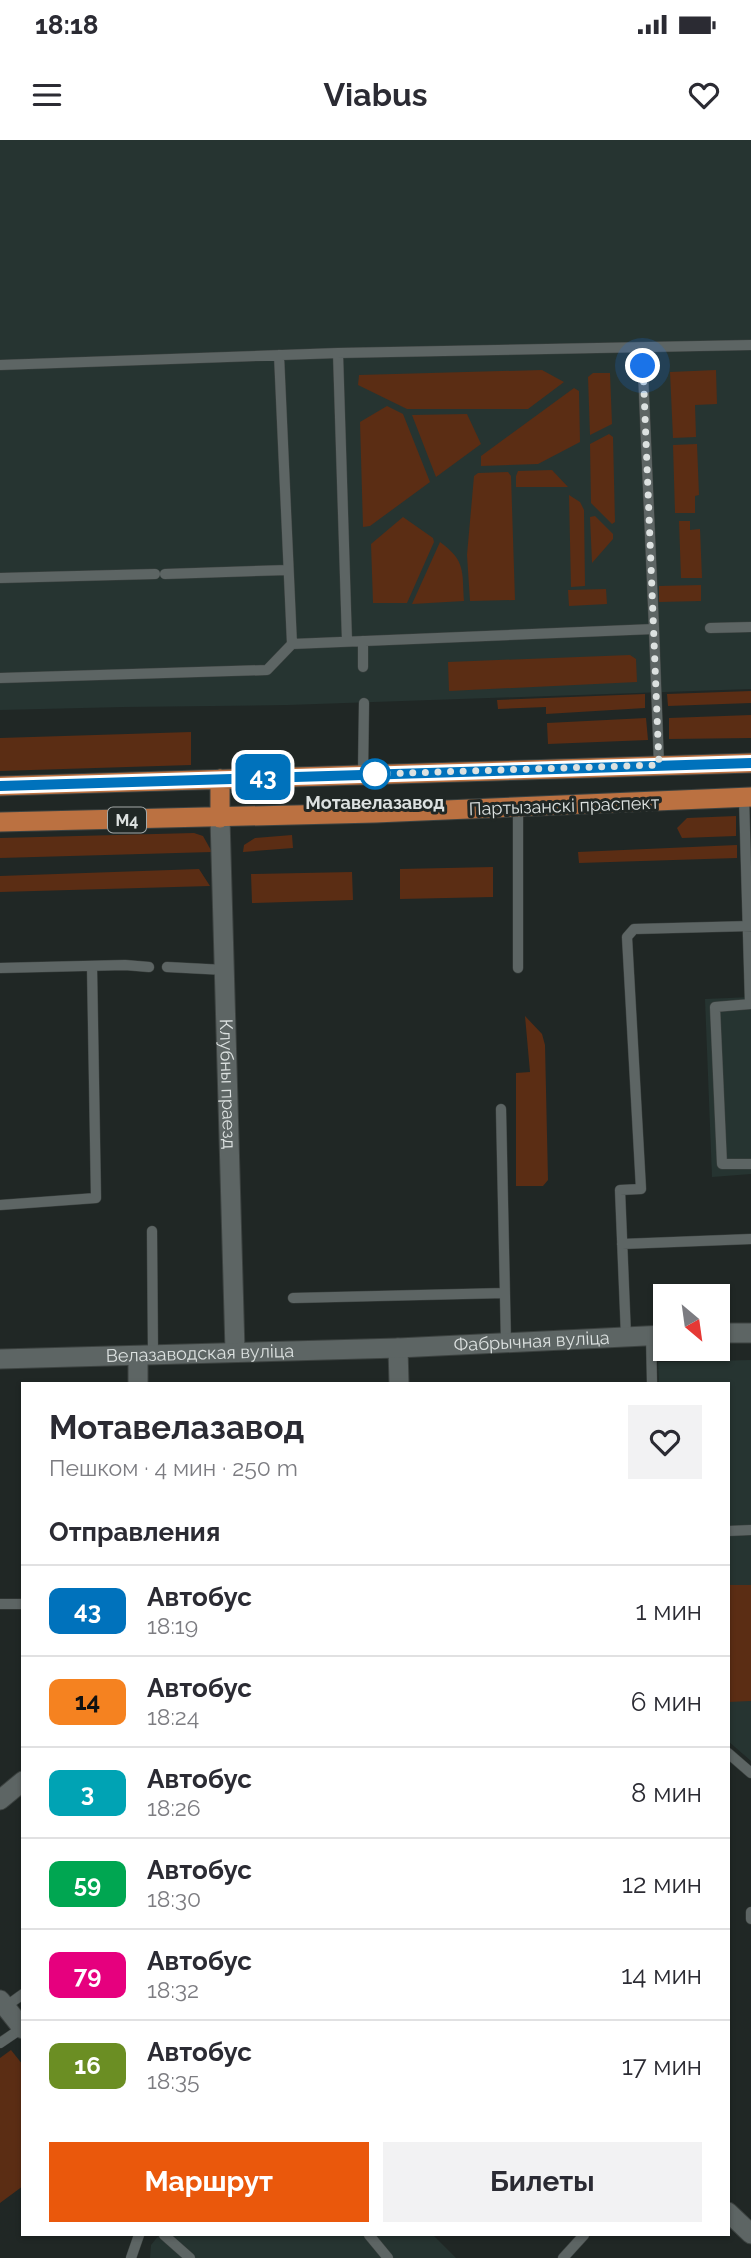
<!DOCTYPE html>
<html lang="ru">
<head>
<meta charset="utf-8">
<style>
	:root { --surface:#fff; --page:#f2f2f3; --text:#2b2b33; --muted:#7c7c81; --line:#e1e1e2; --accent:#ea580c }
	body { margin:0; font-family:Raleway,sans-serif; background:var(--page); color:var(--text); height:100vh; display:flex; flex-direction:column; font-size:26px; white-space:nowrap }
	* { box-sizing:border-box; margin:0 }
	p { font-size:23px; color:var(--muted) }
	.icon { flex:none; width:38px; height:38px; fill:none; stroke:currentColor; stroke-width:2; stroke-linecap:round; stroke-linejoin:round }
	.map { position:relative; flex:1; overflow:hidden }
	.drawer { position:absolute; left:21px; top:1242px; width:709px; height:854px; display:flex; flex-direction:column; background:var(--surface); border-radius:0px; box-shadow:0 2px 5px #0004 }
	.drawer>* { flex:none }
	.badge { padding:0 14px; border-radius:10px; font-size:24px; line-height:46px }
	.needle { width:46px; rotate:151deg }
	.buttons { position:absolute; left:653px; top:1144px; display:grid; gap:14px }
	.buttons a { display:grid; place-items:center; width:77px; height:77px; border-radius:0px; background:var(--surface); box-shadow:0 2px 5px #0004; font-size:35px }
	.you { position:absolute; width:35px; height:35px; margin:-18px; border:5px solid #fff; border-radius:50%; background:#1a73e8; box-shadow:0 0 0 10px #1a73e833 }
	.map>.badge { position:absolute; translate:-50% -50%; box-shadow:0 0 0 4px #fff }
	h2 { padding:0 28px; font-size:26px; line-height:63px }
	.round { display:grid; place-items:center; flex:none; width:74px; height:74px; border-radius:0px; background:var(--page) }
	.overview { display:flex; align-items:center; justify-content:space-between; height:119px; padding:0 28px }
	h1 { font-size:33px; font-weight:700; line-height:52px }
	.cta { display:flex; gap:14px; margin-top:auto; padding:14px 28px }
	.cta a { flex:1; height:80px; border-radius:0px; background:var(--accent); color:#fff; font-size:28px; font-weight:700; line-height:80px; text-align:center }
	.cta a+a { background:var(--page); color:var(--text) }
	ul { padding:0; list-style:none }
	li { display:flex; align-items:center; gap:21px; height:91px; padding:0 28px; border-top:2px solid var(--line) }
	li div { flex:1 }
	li b { display:block; font-size:26px }
	li em { font-style:normal }
	li .badge { min-width:77px; font-weight:700; text-align:center }
	.status { display:flex; justify-content:space-between; align-items:center; height:49px; padding:0 35px; background:var(--surface); direction:ltr }
	.status svg { height:19px; fill:currentColor }
	header { display:flex; justify-content:space-between; align-items:center; height:91px; padding:0 28px; background:var(--surface); font-size:32px; font-weight:700 }
	.map>svg:first-child { display:block }
</style>
</head>
<body>
<div class="status"><b>18:18</b><svg viewBox="0 0 49 12"><path d="M0 12V9h3v3zM5 12V6h3v6zM10 12V3h3v9zM15 12V0h3v12zM26 1h20v11H26zM47 4h2v5h-2z"/></svg></div>
<header><svg class="icon" aria-label="menu" viewBox="0 0 24 24"><path d="M4 6h16M4 12h16M4 18h16"/></svg>Viabus<svg class="icon" aria-label="heart" viewBox="0 0 24 24"><path d="M12 20l-8-8c-3-5 5-10 8-4 3-6 11-1 8 4z"/></svg></header>
<div class="map">
<svg width="751" height="2118" viewBox="0 0 751 2118">
	<rect width="100%" height="100%" fill="#202725"/>
	<path fill="#263431" d="M0,0H751V549L288,565L124,567L0,570Z
		M751,857V1034L712,1037L705,859Z
		M751,1220V1621L728,1601V1244H659L658,1222Z
		M159,2095H433L456,2118H150L151,2105Z"/>
	<path fill="#5b2d14" d="M542,230L564,242L528,269H407L358,245L359,235Z
		M716,230L717,264L695,265L696,297L673,298L670,232Z
		M593,233H610L612,284L590,295L588,237Z
		M574,248L579,251L580,302L538,324L481,326V316Z
		M387,266L403,274L430,342L370,386L363,387L360,282Z
		M467,274L481,304L436,337L412,275Z
		M609,294L613,297L615,382L612,384L591,363L590,304Z
		M697,304L699,355L695,356V373H675L673,305Z
		M552,330L568,347H516V336L518,331Z
		M508,332L511,336L515,460L470,461L467,415L474,336L478,333Z
		M569,355L580,362L584,370L585,446L571,447Z
		M595,376L613,394V399L592,423L590,377Z
		M403,377L433,398L434,402L407,463H373L371,404Z
		M679,381H690V390L700,389L702,438H681Z
		M440,402C466,421 462,431 464,461L412,464Z
		M701,445V461L659,462V446Z
		M606,449L607,464L569,466L568,450Z
		M630,515L636,519L637,542L449,551L448,522Z
		M751,551V563L668,566L667,554Z
		M645,554V568L546,574V567L498,569L497,560Z
		M751,575V598L669,599V578Z
		M646,578L648,600L548,604L547,583Z
		M191,592V625L0,631V598Z
		M736,676V696L682,698L677,688L687,678Z
		M194,693L203,696L212,712L0,718V698Z
		M292,695L293,708L243,712L244,705L255,698Z
		M737,705V718L579,723L578,712Z
		M493,727V757L400,759V729Z
		M199,729L210,746L0,752V736Z
		M352,732L353,760L252,763L251,734Z
		M525,876L542,894L545,905L548,1040L543,1046H516V933L530,932Z
		M728,1445H751V1561L728,1562Z
		M11,1910L23,1925V2046L0,2063V1918Z"/>
	<g fill="none" stroke-linecap="round" stroke-linejoin="round">
		<defs>
			<path id="service" d="M642,208L654,489
				M338,213L347,501
				M279,215L292,504
				M0,225L338,213L751,205
				M165,434L288,430
				M0,438L155,434
				M710,488L751,487
				M363,501V527
				M0,538L267,530L292,504L654,489L659,625
				M363,634L364,563
				M744,658L750,864
				M167,827L225,830
				M0,828L125,825L149,827
				M518,828V668
				M751,864L715,867L722,1024H751
				M501,969L506,1203
				M0,1065L96,1058L92,826
				M152,1091L153,1215
				M622,1104L751,1099
				M293,1158L505,1153
				M651,1195L652,1244
				M626,1196L620,1050L641,1049L627,797L634,789L751,786
				M728,1391L751,1390
				M0,1464H23
				M728,1613L751,1633
				M751,1772V1779
				M5,1867L23,1854
				M0,1903L22,1888
				M164,2095L190,2118
				M369,2095L388,2118
				M131,2118L139,2095
				M563,2118L584,2095"/>
			<g id="minor">
				<path id="s1" d="M220,678L235,1211"/>
				<path d="M718,1193H751"/>
				<path d="M398,1208L399,1244"/>
				<path id="s2" d="M0,1219L398,1208L665,1195"/>
				<path d="M138,1244V1216"/>
				<path d="M0,1660L23,1641"/>
				<path d="M0,1860L23,1889"/>
				<path d="M728,2072L751,2094"/>
			</g>
			<path id="primary" d="M220,639V678
				M0,646L751,623
				M0,682L375,673L751,657"/>
		</defs>
		<use href="#service" stroke="#3c4240" stroke-width="11"/>
		<use href="#minor" stroke="#3c4240" stroke-width="21"/>
		<use href="#primary" stroke="#3c4240" stroke-width="21"/>
		<use href="#service" stroke="#5d6564" stroke-width="10"/>
		<use href="#minor" stroke="#5d6564" stroke-width="19"/>
		<use href="#primary" stroke="#bb7141" stroke-width="19"/>
	</g>
	<g fill="none" stroke-linecap="round" stroke-linejoin="round">
		<defs>
			<path id="line" d="M0,646L751,623"/>
		</defs>
		<use href="#line" stroke="#fff" stroke-width="16"/>
		<use href="#line" stroke="#0072bc" stroke-width="10"/>
		<path stroke="#dce1e0" stroke-width="7" stroke-dasharray="0 12.6" d="M375,634L659,625L643,226"/>
	</g>
	<circle fill="#fff" stroke="#0072bc" stroke-width="3.5" cx="375" cy="634" r="14"/>
	<g text-anchor="middle" stroke-width="6" stroke-linejoin="round" paint-order="stroke">
		<rect fill="#202725" stroke="#a4a9a8" stroke-width="2" x="108" y="667.5" width="38" height="25" rx="5"/>
		<g font-size="16" font-weight="bold" fill="#dce1e0">
			<text x="127" y="686">М4</text>
		</g>
		<g font-size="18" font-weight="bold" fill="#dce1e0" stroke="#202725">
			<text x="375" y="669">Мотавелазавод</text>
		</g>
		<g font-size="18" fill="#dce1e0" stroke="#202725">
			<text transform="translate(564 666) rotate(-2)" y="6">Партызанскі праспект</text>
			<text dy="6" stroke="none"><textPath href="#s1" startOffset="266">Клубны праезд</textPath></text>
			<text dy="6" stroke="none"><textPath href="#s2" startOffset="532">Фабрычная вуліца</textPath></text>
			<text dy="6" stroke="none"><textPath href="#s2" startOffset="200">Велазаводская вуліца</textPath></text>
		</g>
	</g>
</svg>
<div class="buttons">
<a><svg class="needle" viewBox="-14 -14 28 28"><path d="M0-13l5 13h-10z" fill="#e53935"/><path d="M0 13l5-13h-10z" fill="#7c7c81"/></svg></a>
</div>
<div class="you" style="left:643px;top:226px"></div>
<b class="badge" style="left:263px;top:637px;background:#0072bc;color:#fff">43</b>
<section class="drawer">
<div class="overview"><div><h1>Мотавелазавод</h1><p>Пешком · 4 мин · 250 m</p></div><a class="round"><svg class="icon" aria-label="heart" viewBox="0 0 24 24"><path d="M12 20l-8-8c-3-5 5-10 8-4 3-6 11-1 8 4z"/></svg></a></div>
<h2>Отправления</h2>
<ul>
<li><span class="badge" style="background:#0072bc;color:#fff">43</span><div><b>Автобус</b><p>18:19</p></div><em>1 мин</em></li>
<li><span class="badge" style="background:#f58220;color:#111">14</span><div><b>Автобус</b><p>18:24</p></div><em>6 мин</em></li>
<li><span class="badge" style="background:#00a3b4;color:#fff">3</span><div><b>Автобус</b><p>18:26</p></div><em>8 мин</em></li>
<li><span class="badge" style="background:#00a651;color:#fff">59</span><div><b>Автобус</b><p>18:30</p></div><em>12 мин</em></li>
<li><span class="badge" style="background:#e6007e;color:#fff">79</span><div><b>Автобус</b><p>18:32</p></div><em>14 мин</em></li>
<li><span class="badge" style="background:#6b8e23;color:#fff">16</span><div><b>Автобус</b><p>18:35</p></div><em>17 мин</em></li>
</ul>
<div class="cta"><a>Маршрут</a><a>Билеты</a></div>
</section>
</div>
</body>
</html>
